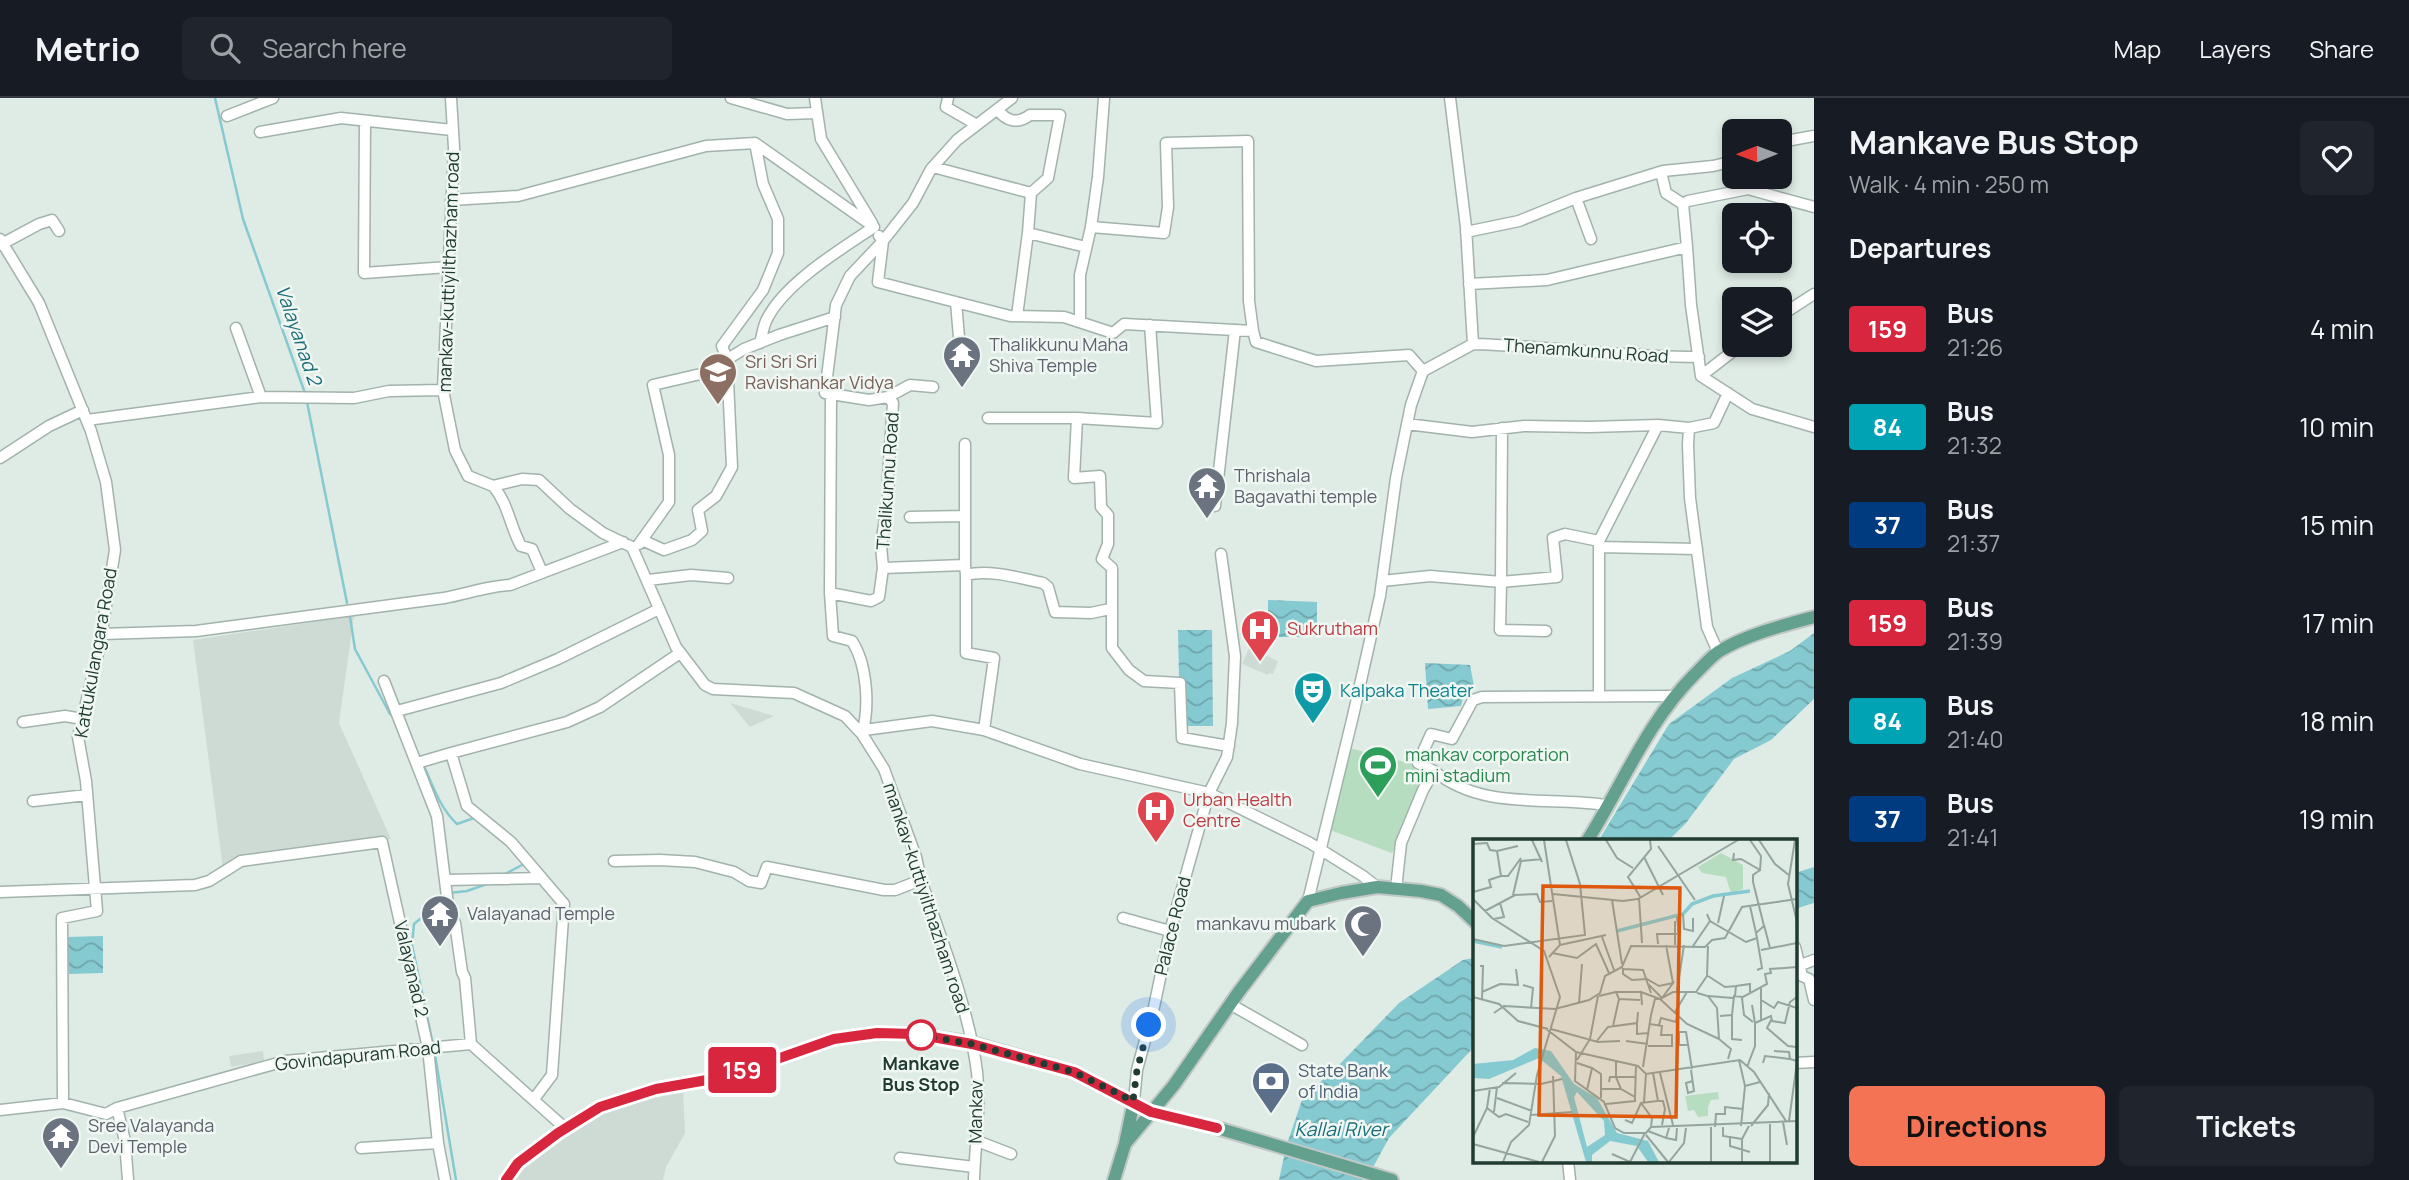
<!DOCTYPE html>
<html lang="en">
<head>
<meta charset="utf-8">
<style>
	:root { --surface:#171b24; --page:#20242c; --text:#f1f3f6; --muted:#9ea1a6; --line:#363941; --accent:#f47354 }
	body { margin:0; font-family:Manrope,sans-serif; background:var(--page); color:var(--text); height:100vh; display:flex; flex-direction:column; font-size:26px; white-space:nowrap }
	* { box-sizing:border-box; margin:0 }
	p { font-size:23px; color:var(--muted) }
	.icon { flex:none; width:38px; height:38px; fill:none; stroke:currentColor; stroke-width:2; stroke-linecap:round; stroke-linejoin:round }
	.map { position:relative; flex:1; overflow:hidden }
	.drawer { display:flex; flex-direction:column; background:var(--surface); width:595px }
	.drawer>* { flex:none }
	.badge { padding:0 14px; border-radius:5px; font-size:24px; line-height:46px }
	.needle { width:46px; rotate:269deg }
	.buttons { position:absolute; left:1722px; top:21px; display:grid; gap:14px }
	.buttons a { display:grid; place-items:center; width:70px; height:70px; border-radius:10px; background:var(--surface); box-shadow:0 4px 10px #0003; font-size:35px }
	.you { position:absolute; width:35px; height:35px; margin:-18px; border:5px solid #fff; border-radius:50%; background:#1a73e8; box-shadow:0 0 0 10px #1a73e833 }
	.map>.badge { position:absolute; translate:-50% -50%; box-shadow:0 0 0 4px #fff }
	h2 { padding:0 35px; font-size:26px; line-height:63px }
	.round { display:grid; place-items:center; flex:none; width:74px; height:74px; border-radius:10px; background:var(--page) }
	.overview { display:flex; align-items:center; justify-content:space-between; height:119px; padding:0 35px }
	h1 { font-size:33px; font-weight:700; line-height:52px }
	.action { display:flex; gap:14px; margin-top:auto; padding:14px 35px }
	.action a { flex:1; height:80px; border-radius:10px; background:var(--accent); color:#111; font-size:28px; font-weight:700; line-height:80px; text-align:center }
	.action a+a { background:var(--page); color:var(--text) }
	ul { padding:0; list-style:none }
	li { display:flex; align-items:center; gap:21px; height:98px; padding:0 35px }
	li div { flex:1 }
	li b { display:block; font-size:26px }
	li em { font-style:normal }
	li .badge { min-width:77px; font-weight:700; text-align:center }
	header { display:flex; align-items:center; gap:42px; box-sizing:border-box; height:98px; padding:0 35px; background:var(--surface); border-bottom:2px solid var(--line) }
	header strong { font-size:33px }
	nav { display:flex; gap:38px; margin-inline-start:auto; font-size:24px }
	.search { width:490px; height:63px; background:var(--page); display:flex; align-items:center; gap:18px; box-sizing:border-box; padding:0 24px; border-radius:10px; color:var(--muted); font-size:26px }
	main { display:flex; flex:1; min-height:0 }
	.map>svg:first-child { display:block }
</style>
</head>
<body>
<header>
<strong>Metrio</strong>
<div class="search"><svg class="icon" aria-label="search" viewBox="0 0 24 24"><circle cx="10" cy="10" r="6"/><path d="M15 15l6 6"/></svg>Search here</div>
<nav><a>Map</a><a>Layers</a><a>Share</a></nav>
</header>
<main>
<div class="map">
<svg width="1814" height="1082" viewBox="0 0 1814 1082">
	<defs>
		<pattern id="water-waves" width="16" height="10" patternUnits="userSpaceOnUse" patternTransform="scale(1.75)"><rect width="16" height="10" fill="#86cad1"/><path d="M0 5q4-4 8 0t8 0" fill="none" stroke="#6da5aa"/></pattern>
	</defs>
	<rect width="100%" height="100%" fill="#dfebe5"/>
	<path fill="#cddbd4" d="M354,518L339,625L391,741L223,771L193,542Z
		M1249,550L1278,563L1273,576L1269,575L1268,577L1242,566Z
		M730,605L774,618L750,629Z
		M263,953L264,963L231,969L229,958Z
		M683,993L685,1035L666,1069L663,1082H512L515,1075L560,1037L622,1006Z"/>
	<path fill="#b7ddc0" d="M1349,650L1432,671L1392,755L1330,732Z"/>
	<path fill="url(#water-waves)" d="M1268,502L1317,504V539H1268Z
		M1178,532H1212L1213,628H1180Z
		M1814,535V601L1771,642L1734,661L1686,725L1669,742H1599L1669,626L1732,580L1790,553Z
		M1425,565L1470,567L1475,593L1465,592L1461,608L1428,611Z
		M1814,769V805L1795,811V775Z
		M103,838V875L69,876L67,839Z
		M1474,860V949L1389,1040L1366,1082H1279L1286,1049L1303,999L1336,970L1399,905L1463,862Z"/>
	<g fill="none" stroke-linecap="round" stroke-linejoin="round">
		<path stroke="#86cad1" stroke-width="2.5" d="M215,0L243,121L306,298
			M307,304L347,505
			M350,519L355,551L390,616L393,617
			M423,666C433,687 439,709 457,726L474,720
			M505,776L524,766
			M449,795L467,793L487,786
			M432,942L412,847L414,826L431,812L444,809
			M435,957L456,1082"/>
		<defs>
			<path id="minor" d="M451,0L454,50L443,292L455,352L468,378L493,388L522,381L539,382L570,411L603,435L632,449L676,549L705,587L713,591L794,595L845,618L862,636L884,671L916,759L921,782C942,843 969,911 977,974C981,1010 975,1046 974,1082
				M731,0L787,16L816,15
				M815,0L821,41L872,125
				M948,0L946,9L977,27
				M998,12C1007,24 1018,26 1030,17H1060L1048,80L1031,95L1028,135L1086,149
				M227,18L273,0
				M365,23L364,175L448,169
				M260,34L341,20L452,32
				M1780,48L1786,43L1814,38
				M933,69L1031,95
				M1661,74L1666,95L1683,106
				M1576,100L1591,141
				M451,102L518,98L706,48L755,45
				M1091,129L1098,79L1104,0
				M1466,134L1519,123L1576,100L1663,73L1713,68L1734,63
				M879,138L883,143L913,105L931,71L957,42L1012,0
				M0,141L39,205L91,333L106,384L115,452L99,551L78,639L86,683L97,813L62,820L63,1005
				M0,147L39,126L52,122L59,133
				M1687,149L1683,106L1688,103L1748,91L1814,109
				M1469,186L1547,182L1687,149L1691,207L1701,278L1752,311L1814,329
				M956,204L960,251
				M1017,218L1028,135
				M1780,218L1814,196
				M1080,224V177L1091,129L1164,135L1168,109L1166,45L1248,43L1249,203L1253,233
				M236,230L261,299
				M1473,246C1549,248 1623,259 1699,259
				M1701,278L1741,247
				M933,289L910,287L888,299L869,302L825,295L836,207L850,178L883,143L878,184L1010,218L1064,219L1113,235L1124,226L1253,233L1256,244L1316,263L1409,257L1423,273
				M888,299L893,305L888,380L889,392L881,448L883,470L965,467L966,477C990,471 1019,480 1043,485L1048,489L1055,514L1091,515L1110,511
				M988,320H1077L1074,380L1100,378L1101,409L1108,417V446L1102,461L1112,470V550L1129,572L1144,583L1180,585L1182,640L1229,648
				M1077,320L1157,325L1150,227
				M87,322L261,299L354,300L389,293L443,292
				M1407,326L1472,334L1524,328L1590,329L1658,327L1599,443V598
				M1658,327L1689,330L1688,347L1690,400L1707,529L1718,554
				M1689,330L1714,325L1728,295
				M0,360L49,328L83,312
				M493,388C508,405 510,428 521,448L532,451L542,474
				M1215,408L1235,232
				M910,419L965,418
				M642,442L664,452L692,442L702,433L698,412L716,398L732,369L727,261L722,248L763,192L778,155V121L763,86L755,45L874,129C841,151 783,186 766,223C763,230 762,238 760,245
				M639,446L669,404V357L653,287L705,275L744,251L779,237L835,219
				M1599,449L1697,451
				M965,467V346
				M966,477V555L994,560L984,632
				M648,482L691,477L728,480
				M1382,483L1430,478L1501,484L1502,330
				M830,495L831,296
				M1546,533L1500,532L1501,484L1557,479L1553,440L1565,436L1599,443
				M102,536L196,533L444,500C466,496 488,488 510,487L623,444
				M384,583L437,718L448,807L455,825L462,874L465,880L471,946
				M397,613L501,585L558,561L659,511
				M23,624L65,618L82,621
				M864,632L932,623L984,632L1080,666L1209,695L1310,745L1363,778L1377,789
				M862,635C870,609 867,566 852,543L833,538L830,495L871,503L879,499L883,470
				M417,665L451,655
				M1434,673L1418,665L1431,636L1452,641L1473,602L1482,599L1673,598
				M33,703L87,697
				M614,763L660,762L695,764L734,774L749,783L761,785L767,769L884,792H895L921,782
				M445,782L542,780
				M1396,791L1401,745L1423,692L1434,673C1483,713 1548,698 1606,707
				M0,794L195,787L209,783L241,763L382,744L428,950L438,1045L445,1082
				M1308,803L1353,618L1380,498L1396,380L1411,307L1423,273L1473,246L1466,129L1450,0
				M1123,820L1170,833
				M1795,849L1802,878L1809,881L1814,902
				M1801,867L1814,862
				M1230,906L1302,947
				M1795,965L1814,964
				M534,1001L552,977L564,806L511,744L467,708L451,655L567,624L600,609L680,555
				M1134,1003L1137,972L1154,909L1170,833L1209,695L1227,659L1232,625L1235,558L1221,456
				M117,1010L125,1043L128,1082
				M0,1012L63,1005L106,1016L117,1010L285,963L471,946L566,1031
				M977,1043L1011,1056
				M361,1050L438,1045
				M900,1060L974,1069
				M1568,1063L1570,1082"/>
			<path id="major" d="M1587,743C1623,686 1647,624 1695,576C1702,569 1710,560 1718,554C1745,537 1784,527 1814,519
				M1125,1046L1174,987L1238,895L1308,803L1341,795L1377,789L1421,793L1441,797L1458,808L1475,824
				M506,1082L518,1065L558,1035L600,1009L656,991L707,982L757,968L834,941L877,935L915,936L972,945L1074,974L1151,1014L1217,1030L1392,1082
				M1114,1082L1125,1046L1134,1003"/>
		</defs>
		<use href="#minor" stroke="#a2b3ac" stroke-width="13"/>
		<use href="#major" stroke="#c1c8c6" stroke-width="16"/>
		<use href="#minor" stroke="#fff" stroke-width="10"/>
		<use href="#major" stroke="#63a18e" stroke-width="12"/>
	</g>
	<g fill="none" stroke-linecap="round" stroke-linejoin="round">
		<defs>
			<path id="line" d="M506,1082L518,1065L558,1035L600,1009L656,991L707,982L757,968L834,941L877,935L915,936L972,946L1074,974L1151,1014L1217,1030"/>
		</defs>
		<use href="#line" stroke="#fff" stroke-width="16"/>
		<use href="#line" stroke="#d7263d" stroke-width="10"/>
		<path stroke="#203b32" stroke-width="7" stroke-dasharray="0 12.6" d="M921,937L915,936L972,946L1074,974L1133,1003L1137,972L1149,927"/>
	</g>
	<defs>
		<symbol id="temple-pin" viewBox="-11 -11 22 30"><path d="M0 17L-7.5 6A9.5 9.5 0 1 1 7.5 6Z" fill="#6b7280" stroke="#f0f7f3"/><path d="M0-6L5-2H3V0L6.5 2.5H4V6H1.5V3h-3V6H-4V2.5H-6.5L-3 0V-2H-5Z" fill="#fff"/></symbol>
		<symbol id="school-pin" viewBox="-11 -11 22 30"><path d="M0 17L-7.5 6A9.5 9.5 0 1 1 7.5 6Z" fill="#8d6e63" stroke="#f0f7f3"/><path d="M0-5L7-2L0 1L-7-2ZM-4 1L0 2.5L4 1V4Q0 6-4 4Z" fill="#fff"/></symbol>
		<symbol id="hospital-pin" viewBox="-11 -11 22 30"><path d="M0 17L-7.5 6A9.5 9.5 0 1 1 7.5 6Z" fill="#e0444e" stroke="#f0f7f3"/><path d="M-5-5h3v3.5h4V-5h3V5h-3V1.5h-4V5h-3Z" fill="#fff"/></symbol>
		<symbol id="theatre-pin" viewBox="-11 -11 22 30"><path d="M0 17L-7.5 6A9.5 9.5 0 1 1 7.5 6Z" fill="#0f9aa8" stroke="#f0f7f3"/><path d="M-5-5.5Q0-4 5-5.5V0Q5 5 0 6Q-5 5-5 0ZM-3.3-2.5H-1v1.5H-3.3ZM1-2.5H3.3v1.5H1ZM-2.8 1Q0 5.5 2.8 1Z" fill="#fff"/></symbol>
		<symbol id="stadium-pin" viewBox="-11 -11 22 30"><path d="M0 17L-7.5 6A9.5 9.5 0 1 1 7.5 6Z" fill="#2e9e5b" stroke="#f0f7f3"/><path d="M0-5a6.5 5 0 1 0 0 10a6.5 5 0 1 0 0-10ZM-3.5-1.8h7v3.6h-7Z" fill="#fff"/></symbol>
		<symbol id="mosque-pin" viewBox="-11 -11 22 30"><path d="M0 17L-7.5 6A9.5 9.5 0 1 1 7.5 6Z" fill="#6b7280" stroke="#f0f7f3"/><path d="M3.5-4.9A6 6 0 1 0 3.5 4.9A5 5 0 1 1 3.5-4.9Z" fill="#fff"/></symbol>
		<symbol id="bank-pin" viewBox="-11 -11 22 30"><path d="M0 17L-7.5 6A9.5 9.5 0 1 1 7.5 6Z" fill="#5c6f8a" stroke="#f0f7f3"/><path d="M-6-4H6V4H-6ZM0-2.3a2.3 2.3 0 1 0 0 4.6a2.3 2.3 0 1 0 0-4.6Z" fill="#fff"/></symbol>
	</defs>
	<g fill-rule="evenodd">
		<use href="#temple-pin" x="940" y="235" width="44" height="60"/>
		<use href="#school-pin" x="696" y="252" width="44" height="60"/>
		<use href="#temple-pin" x="1185" y="366" width="44" height="60"/>
		<use href="#hospital-pin" x="1238" y="509" width="44" height="60"/>
		<use href="#theatre-pin" x="1291" y="571" width="44" height="60"/>
		<use href="#stadium-pin" x="1356" y="645" width="44" height="60"/>
		<use href="#hospital-pin" x="1134" y="690" width="44" height="60"/>
		<use href="#temple-pin" x="418" y="794" width="44" height="60"/>
		<use href="#mosque-pin" x="1341" y="804" width="44" height="60"/>
		<use href="#bank-pin" x="1249" y="961" width="44" height="60"/>
		<use href="#temple-pin" x="39" y="1016" width="44" height="60"/>
	</g>
	<circle fill="#fff" stroke="#d7263d" stroke-width="3.5" cx="921" cy="937" r="14"/>
	<g text-anchor="middle" stroke-width="5" stroke-linejoin="round" paint-order="stroke">
		<g font-size="18" fill="#203b32" stroke="#f0f7f3">
			<text transform="translate(449 174) rotate(-88)" y="6">mankav-kuttiyilthazham road</text>
			<text transform="translate(1586 253) rotate(4)" y="6">Thenamkunnu Road</text>
			<text transform="translate(888 383) rotate(-86)" y="6">Thalikunnu Road</text>
			<text transform="translate(96 555) rotate(-80)" y="6">Kattukulangara Road</text>
			<text transform="translate(926 800) rotate(72)" y="6">mankav-kuttiyilthazham road</text>
			<text transform="translate(1173 828) rotate(-76)" y="6">Palace Road</text>
			<text transform="translate(411 871) rotate(77)" y="6">Valayanad 2</text>
			<text transform="translate(358 958) rotate(-6)" y="6">Govindapuram Road</text>
			<text transform="translate(976 1014) rotate(-89)" y="6">Mankav</text>
		</g>
		<g font-size="18" fill="#5b616d" stroke="#f0f7f3" text-anchor="start">
			<text x="989" y="253">Thalikkunu Maha<tspan x="989" dy="21">Shiva Temple</tspan></text>
			<text x="1234" y="384">Thrishala<tspan x="1234" dy="21">Bagavathi temple</tspan></text>
			<text x="467" y="822">Valayanad Temple</text>
			<text x="1336" y="832" text-anchor="end">mankavu mubark</text>
			<text x="88" y="1034">Sree Valayanda<tspan x="88" dy="21">Devi Temple</tspan></text>
		</g>
		<g font-size="18" fill="#785e54" stroke="#f0f7f3" text-anchor="start">
			<text x="745" y="270">Sri Sri Sri<tspan x="745" dy="21">Ravishankar Vidya</tspan></text>
		</g>
		<g font-size="18" fill="#be3a42" stroke="#f0f7f3" text-anchor="start">
			<text x="1287" y="537">Sukrutham</text>
			<text x="1183" y="708">Urban Health<tspan x="1183" dy="21">Centre</tspan></text>
		</g>
		<g font-size="18" fill="#0d838f" stroke="#f0f7f3" text-anchor="start">
			<text x="1340" y="599">Kalpaka Theater</text>
		</g>
		<g font-size="18" fill="#27864d" stroke="#f0f7f3" text-anchor="start">
			<text x="1405" y="663">mankav corporation<tspan x="1405" dy="21">mini stadium</tspan></text>
		</g>
		<g font-size="18" font-weight="bold" fill="#203b32" stroke="#f0f7f3">
			<text x="921" y="972">Mankave<tspan x="921" dy="21">Bus Stop</tspan></text>
		</g>
		<g font-size="18" fill="#4e5e75" stroke="#f0f7f3" text-anchor="start">
			<text x="1298" y="979">State Bank<tspan x="1298" dy="21">of India</tspan></text>
		</g>
		<g font-size="19" font-style="italic" fill="#196d78" stroke="#f0f7f3">
			<text transform="translate(299 237) rotate(71)" y="7">Valayanad 2</text>
			<text x="1341" y="1038">Kallai River</text>
		</g>
	</g>
	<g transform="translate(1473 741)">
		<rect width="324" height="324" fill="#dfebe5"/>
		<path d="M245,253L246,260L238,261L235,268V277L225,278L221,271L215,272L212,257Z" fill="#b7ddc0"/>
		<path d="M248,14L270,26V50L258,54L253,38L229,34L225,28Z" fill="#b7ddc0"/>
		<path d="M62,209L78,212L101,245L124,259L144,294L175,302L186,323H175L164,307L137,302L119,316V323H113L88,237L66,219L16,240L0,239V225L40,221ZM104,253L131,282L132,296L114,308L101,258Z" fill="#86cad1" fill-rule="evenodd"/>
		<path fill="none" stroke="#86cad1" stroke-width="3.5" d="M144,92L210,75L219,65L240,57L277,52M0,102L29,108"/>
		<path fill="none" stroke="#93a59d" stroke-width="2" d="M59,1L69,23M71,1L87,106L76,118M133,1L144,19L160,29M277,1L288,17L287,31M286,1L302,25L317,37M322,1L315,45L324,83M0,5L14,4L17,11L24,12L45,7M185,7L222,61M171,18L190,56M28,37H35L48,19M0,53L18,48L16,41L28,37L24,12M80,55L150,62L165,60L265,1M40,56L48,22L69,20M166,59L169,104M168,59L155,38L178,10L177,1M0,60L19,79L71,112L87,158L64,236L56,286L38,303L30,323M139,61L149,125M277,67L283,94M12,72L42,56L64,55L67,63L79,62M210,75L211,90L220,92V79M234,75L237,82L273,103L284,99L283,94L291,87L280,43V36L287,31L268,20L260,21L261,14M204,78L207,106M21,80L31,78L27,64M245,84L251,57M291,86L297,109M129,98L141,131M0,100L31,107L112,96L107,45L93,1M185,105L184,95H204M87,106L133,96M193,106L200,144M202,106V82M220,107L237,82M235,107L234,137L223,153H200L187,160L214,185L246,200M288,111L324,104M79,114L104,119L123,105L136,134M7,127H10L9,161M150,129V135L159,141L174,140L186,147L200,144L189,159L175,145M150,130L170,131L178,154M284,131L289,129L284,99M235,137L252,148L263,147L262,157M50,146L60,149L58,169M263,147L277,145V153M204,152L211,106M9,153L27,145L45,146L43,130M143,153H168M224,154L235,157L244,169L246,200L258,210L255,220M126,157L143,153L146,160M235,157L260,159M0,158L26,165L45,182L75,190M269,159L271,176L280,183M288,161L301,169L305,163L324,169M106,164L109,125M169,166L168,153L187,160H182L178,176L170,228M279,166L282,184L298,177L299,182L312,184L317,163L324,158M202,173L214,153M21,174L31,167L82,170L116,161L127,154L132,137L149,128L158,107L232,108L239,101L252,99L269,68L324,60M259,176V200L269,201M247,177L259,176L261,157L270,158L294,145L292,135L298,134L297,130L324,128M288,181V149M298,181L294,189L315,207L324,208M164,185V195L176,194M186,186L188,179L203,183L204,175M140,187L146,160L167,161M72,189L103,213L102,242L131,263L142,289L151,294H173L178,288L324,282M78,190L125,203L147,202M153,202L175,205M123,203L135,188L164,184L165,173M214,206H206V193H213L219,230M175,207H199V196H188L189,187L177,185M301,212L316,213L317,220L324,222M103,213L165,227L173,235L267,221L281,233L313,282M104,221L117,200L125,157M266,221L272,247M143,223V238H162M104,224L119,229L114,251M290,224L292,217L317,220M274,228L282,207V184M119,229L128,235V259M218,231L221,252L215,254L213,244L220,242M187,234L200,286M136,243L137,238H143L148,250M29,244L68,245L89,240M128,250H148L162,258L163,226M0,252L26,248L43,234M24,259L59,272M185,262H190L192,270L189,286M171,263L173,235M168,264L179,279L178,288M133,265L162,262V258M14,269L26,278L33,275L55,283M21,273L24,248M58,276L99,273M152,281L159,284L168,264L185,262L180,234M316,282L324,223M310,283L314,306M297,285V323M268,287L272,247L287,243M278,287L295,266L296,254M242,288L243,275H252V268L270,270M250,288V297L269,300M175,292L193,299L196,289M173,296L195,323M257,297V307L277,313M0,298L14,269L17,249M193,299L203,301L204,289M0,305L66,323M139,315L157,323L172,294M69,323L82,297L80,237M196,323L211,304L213,289M238,323V288M269,323V300L276,287"/>
		<path fill="#de580e" fill-opacity="0.15" stroke="#de580e" stroke-width="3.5" d="M70,47L207,49L203,278L66,276Z"/>
		<rect width="324" height="324" fill="none" stroke="#203b32" stroke-width="3.5"/>
	</g>
</svg>
<div class="buttons">
<a><svg class="needle" viewBox="-14 -14 28 28"><path d="M0-13l5 13h-10z" fill="#e53935"/><path d="M0 13l5-13h-10z" fill="#9ea1a6"/></svg></a>
<a><svg class="icon" aria-label="locate" viewBox="0 0 24 24"><circle cx="12" cy="12" r="6"/><path d="M12 2v4M12 18v4M2 12h4M18 12h4"/></svg></a>
<a><svg class="icon" aria-label="layers" viewBox="0 0 24 24"><path d="M12 4l9 5-9 5-9-5zM3 14l9 5 9-5"/></svg></a>
</div>
<div class="you" style="left:1149px;top:927px"></div>
<b class="badge" style="left:742px;top:972px;background:#d7263d;color:#fff">159</b>
</div>
<section class="drawer">
<div class="overview"><div><h1>Mankave Bus Stop</h1><p>Walk · 4 min · 250 m</p></div><a class="round"><svg class="icon" aria-label="heart" viewBox="0 0 24 24"><path d="M12 20l-8-8c-3-5 5-10 8-4 3-6 11-1 8 4z"/></svg></a></div>
<h2>Departures</h2>
<ul>
<li><span class="badge" style="background:#d7263d;color:#fff">159</span><div><b>Bus</b><p>21:26</p></div><em>4 min</em></li>
<li><span class="badge" style="background:#00a3b4;color:#fff">84</span><div><b>Bus</b><p>21:32</p></div><em>10 min</em></li>
<li><span class="badge" style="background:#003b80;color:#fff">37</span><div><b>Bus</b><p>21:37</p></div><em>15 min</em></li>
<li><span class="badge" style="background:#d7263d;color:#fff">159</span><div><b>Bus</b><p>21:39</p></div><em>17 min</em></li>
<li><span class="badge" style="background:#00a3b4;color:#fff">84</span><div><b>Bus</b><p>21:40</p></div><em>18 min</em></li>
<li><span class="badge" style="background:#003b80;color:#fff">37</span><div><b>Bus</b><p>21:41</p></div><em>19 min</em></li>
</ul>
<div class="action"><a>Directions</a><a>Tickets</a></div>
</section>
</main>
</body>
</html>
